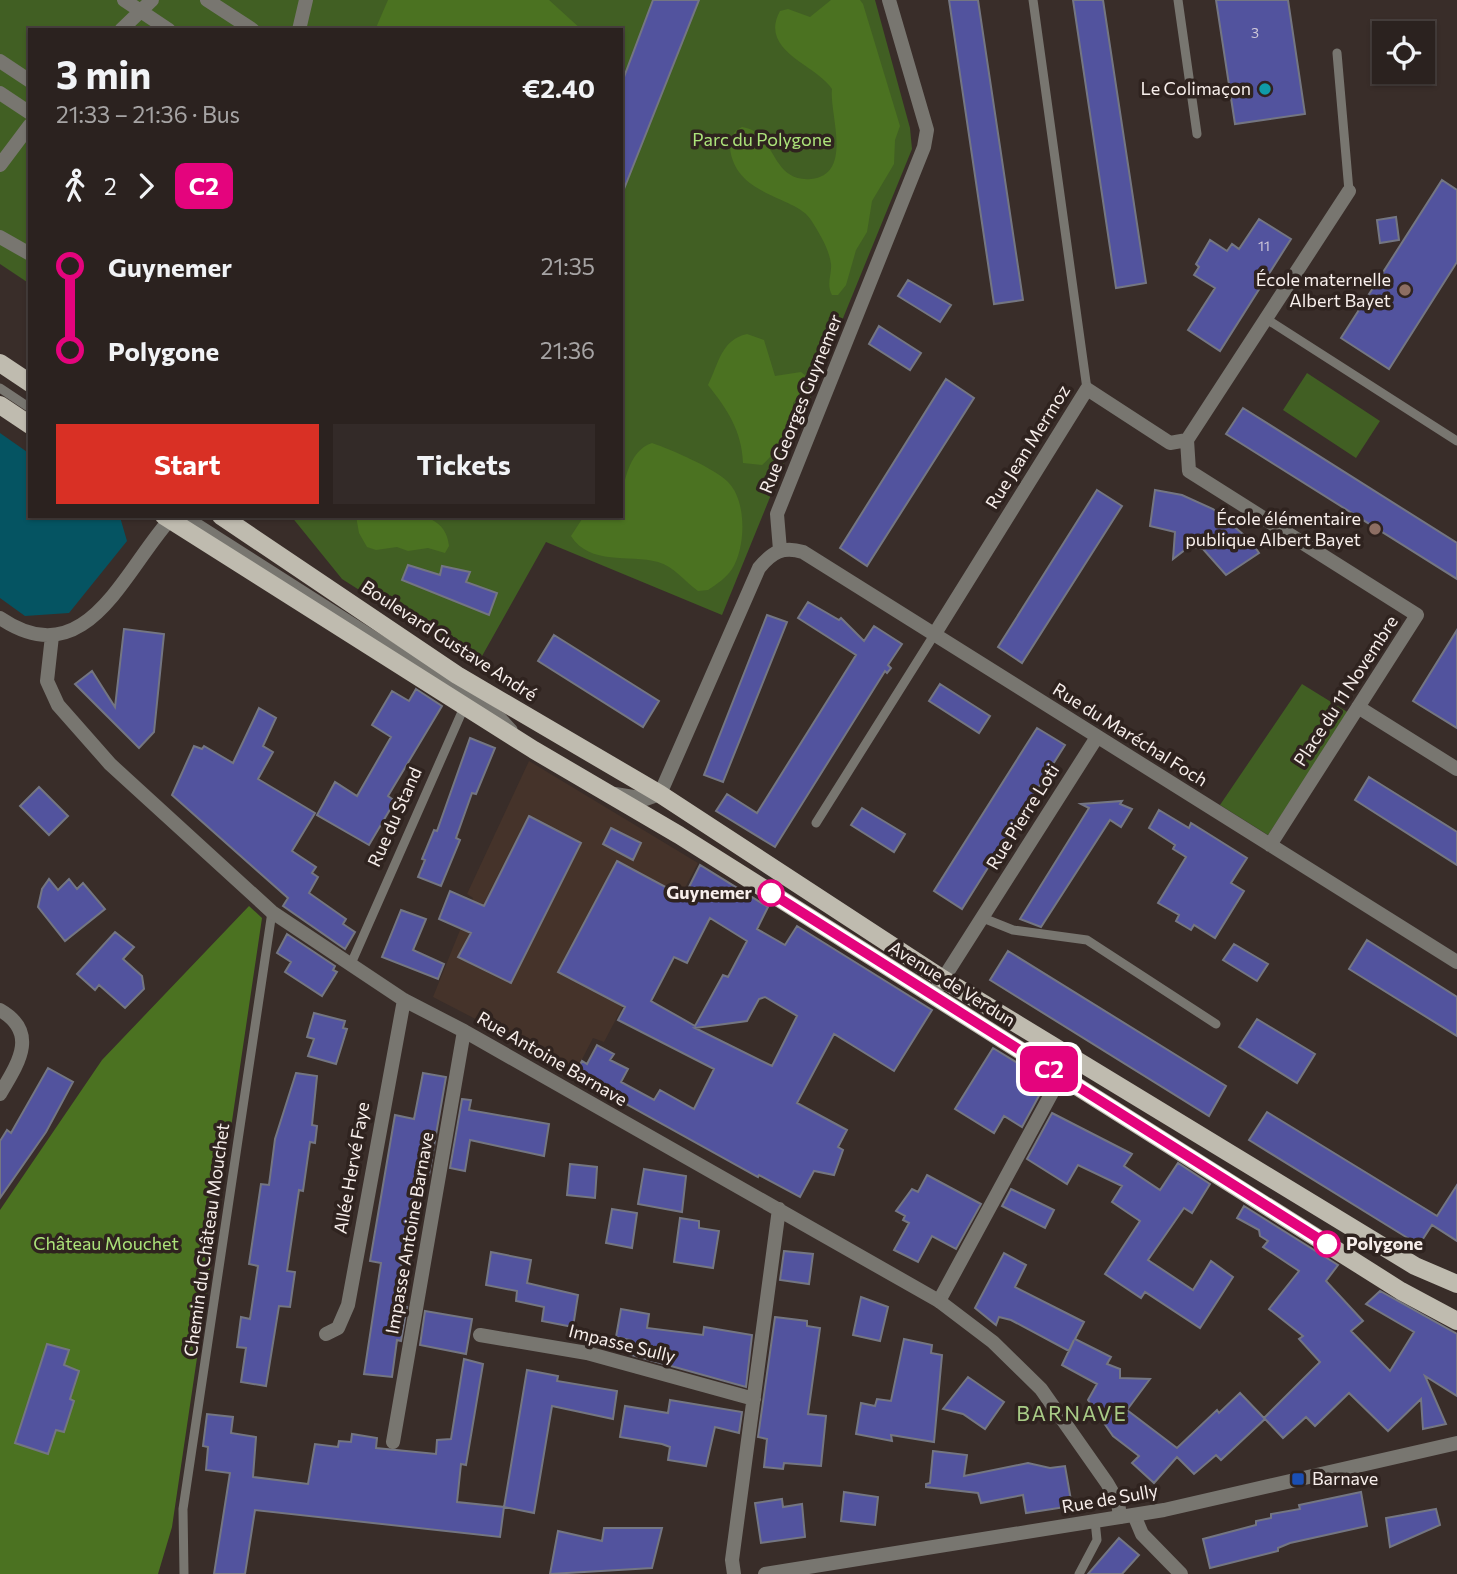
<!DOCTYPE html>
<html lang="en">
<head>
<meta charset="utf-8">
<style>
	:root { --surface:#2b221f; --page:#332a28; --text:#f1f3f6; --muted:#a6a4a4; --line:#473f3d; --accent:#d93025 }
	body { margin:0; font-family:Commissioner,sans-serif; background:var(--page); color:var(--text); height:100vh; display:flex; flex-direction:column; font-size:26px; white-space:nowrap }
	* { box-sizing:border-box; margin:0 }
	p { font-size:23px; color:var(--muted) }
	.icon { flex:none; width:38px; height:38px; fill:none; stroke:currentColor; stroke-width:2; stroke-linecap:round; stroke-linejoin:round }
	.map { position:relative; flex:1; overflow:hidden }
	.details { position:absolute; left:28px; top:28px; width:595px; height:490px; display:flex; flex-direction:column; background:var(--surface); border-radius:0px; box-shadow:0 2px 5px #0004,0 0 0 2px var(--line) }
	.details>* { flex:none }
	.badge { padding:0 14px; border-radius:10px; font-size:24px; line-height:46px }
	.buttons { position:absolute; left:1372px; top:21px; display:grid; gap:14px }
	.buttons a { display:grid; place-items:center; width:63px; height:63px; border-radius:0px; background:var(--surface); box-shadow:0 2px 5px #0004,0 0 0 2px var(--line); font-size:35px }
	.map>.badge { position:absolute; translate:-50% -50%; box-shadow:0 0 0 4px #fff }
	.legs { display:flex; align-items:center; gap:10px; height:77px; padding:0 28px; font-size:23px }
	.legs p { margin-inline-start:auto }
	.head { display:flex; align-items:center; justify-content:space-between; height:119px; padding:0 28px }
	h1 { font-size:38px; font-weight:700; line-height:52px }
	.primary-button { display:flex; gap:14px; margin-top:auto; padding:14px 28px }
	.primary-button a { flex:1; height:80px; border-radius:0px; background:var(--accent); color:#fff; font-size:28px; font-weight:700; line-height:80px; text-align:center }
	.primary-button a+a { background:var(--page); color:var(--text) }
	ul { padding:0 28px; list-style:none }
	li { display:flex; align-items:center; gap:24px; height:84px; font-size:26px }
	li i { display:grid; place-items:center; width:10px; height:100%; margin:0 9px; background:currentColor }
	li i::after { content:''; width:18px; height:18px; margin:-9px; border:5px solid; border-radius:50%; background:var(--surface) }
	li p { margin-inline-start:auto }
	li:first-child i { background:linear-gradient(#0000 50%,currentColor 0) }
	li:last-child i { background:linear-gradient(currentColor 50%,#0000 0) }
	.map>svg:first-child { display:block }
</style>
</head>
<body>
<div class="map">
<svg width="1457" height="1574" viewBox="0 0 1457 1574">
	<rect width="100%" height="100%" fill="#392d29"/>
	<path fill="#45332a" d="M529,761L698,863L604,1042L593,1038L576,1071L433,997L473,898L467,894Z"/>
	<path fill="#415f23" d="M0,0H875L910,128L912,149L722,615L546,542L477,665L342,579L291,516H621V30H30V284L0,264Z
		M1307,373L1380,421L1356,458L1283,410Z
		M1302,684L1349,713L1268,835L1220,805Z"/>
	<path fill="#4b7221" d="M388,0H549L582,30H375Z
		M831,0H860L863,4L900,126L895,140L894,164L872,201L867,232L856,250L846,285L838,295H832C826,284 832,275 831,264C829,248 819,233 811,220C797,196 735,197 730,148C730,138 733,131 742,127C776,131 770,183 811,179C854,174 829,114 832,89C817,65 758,51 780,11L788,9L810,17Z
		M747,334L764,340L775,376L801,372L806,376L805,388L793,403C794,423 778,452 762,465L743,463C742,431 727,409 708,385C719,363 721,340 747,334Z
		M652,443C672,450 714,468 728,482C747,501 746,547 732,569C726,578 717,584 708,590L698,591C684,581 675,567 658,562C629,554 590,566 571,536L584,516H621C621,493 626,451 652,443Z
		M356,516C389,516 445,503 449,546L445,553L428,548L408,551L397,547L376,550L367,547L359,533Z
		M249,906L262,918L172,1527L158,1574H0V1210L102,1060Z"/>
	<path fill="#055462" d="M0,433L30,454V516L120,517L127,541L69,613L25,616L0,598Z"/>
	<path fill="#52539e" stroke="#747682" stroke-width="2" fill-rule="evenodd" d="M653,0H699L622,194L621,85Z
		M949,0H978L1023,300L994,304Z
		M1073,0H1103L1146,283L1116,288Z
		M1216,0H1288L1305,114L1235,124Z
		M1442,180L1457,190V262L1389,369L1341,338Z
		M1396,217L1399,240L1380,243L1377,220Z
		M1259,219L1291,239L1220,351L1188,330L1215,288L1194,275L1199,267L1196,264L1210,240L1227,251L1232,244L1239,249Z
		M908,280L951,305L940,322L898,296Z
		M879,326L921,353L910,370L869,344Z
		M946,379L974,398L867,566L840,548Z
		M1243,408L1457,543V579L1226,434Z
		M1097,490L1122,506L1022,663L998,647Z
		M1155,490L1182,495L1213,509L1250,540L1259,553L1226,575L1203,549L1190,546L1173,559L1175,532L1150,526Z
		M408,565L440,575L442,566L470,572L466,582L497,593L489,615L402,580Z
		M808,602L839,620L841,618L864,641L874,626L902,644L888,665L891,668L887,673L885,671L775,847L716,811L727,794L757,813L856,655L798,618Z
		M767,615L787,622L723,782L704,775Z
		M124,629L164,634L154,732L139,748L75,684L92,671L115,707Z
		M1457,630V728L1413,701Z
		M554,635L659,701L643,727L538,661Z
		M940,684L990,716L979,733L929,701Z
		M416,689L442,706L388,796L395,801L369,845L317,815L335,782L357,796L391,737L372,725L392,691L409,701Z
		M259,708L276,718L263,746L273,752L258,779L315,813L292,851L316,867L312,873L318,877L309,893L346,919L343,924L355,932L345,949L283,906L288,898L172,795L194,746L202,749L204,746L233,763Z
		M1037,728L1065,745L962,909L934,891Z
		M470,738L495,748L476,794L472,793L456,838L460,840L441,886L418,877L425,860L422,859L434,830L437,831Z
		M1369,777L1457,832V865L1355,800Z
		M39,787L68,816L49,835L20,806Z
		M1122,801L1120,804L1132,809L1121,827L1110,820L1041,927L1020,919L1089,808L1081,804Z
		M862,808L905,834L894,852L851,825Z
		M1159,810L1189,828L1191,823L1247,858L1231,883L1244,891L1215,938L1194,925L1191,930L1176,921L1179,915L1158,903L1186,857L1173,849L1175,845L1149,828Z
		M529,816L581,843L511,983L458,957L471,933L439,919L450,891L484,906Z
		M611,828L641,843L633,860L603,844Z
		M617,861L684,897L700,865L768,907L757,929L785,945L797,926L932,1010L894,1071L834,1034L797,1103L847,1130L838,1147L843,1150L834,1175L814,1171L800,1197L759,1175L758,1177L574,1075L582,1061L587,1064L597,1045L614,1054L610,1060L628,1069L621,1082L654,1100L660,1090L694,1109L714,1069L618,1020L625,1007L558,972ZM710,918L747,941L728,977L723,975L695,1026L651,1001L674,957L687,963ZM765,997L797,1016L772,1066L695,1028L747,1021L759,999Z
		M49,879L58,890L69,879L77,889L83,883L105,909L65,941L38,907L42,889Z
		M401,910L426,919L413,950L444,964L438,979L382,957Z
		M115,932L134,947L123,959L142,976L144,989L125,1008L99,985L95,990L77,974Z
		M287,934L335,966L333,970L337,972L322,996L285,972L291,962L277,953Z
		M1367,940L1457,997V1036L1349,969Z
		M1234,944L1268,964L1257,981L1223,960Z
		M1008,951L1226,1086L1209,1116L990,980Z
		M314,1013L345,1021L343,1028L347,1029L336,1064L308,1056L314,1039L307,1037Z
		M1257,1019L1315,1054L1297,1083L1239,1047Z
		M993,1048L1047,1081L1022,1127L1004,1116L994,1133L955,1109Z
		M48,1068L73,1082L46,1132L0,1198V1141L7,1130L11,1133Z
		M296,1073L317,1076L312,1125L317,1126L315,1143L310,1142L303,1191L299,1190L287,1271L295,1272L290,1307L279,1306L266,1386L241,1382L246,1348L237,1347L241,1317L250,1319L258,1266L249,1264L261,1184L269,1185L275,1139Z
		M423,1073L446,1077L429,1175L418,1174L409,1232H406L397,1294L405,1295L403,1307H407L401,1341L397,1340L392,1377L364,1374L381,1263L370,1261L395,1115L414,1119Z
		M462,1099L471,1100L469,1110L549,1124L544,1156L470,1140L465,1171L450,1168Z
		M1267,1112L1437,1216L1457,1185V1241L1432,1225L1419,1245L1249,1140Z
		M1052,1113L1132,1154L1124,1166L1160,1190L1178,1163L1210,1184L1192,1213L1184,1208L1148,1260L1193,1290L1211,1261L1233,1277L1200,1328L1145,1292L1141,1298L1105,1274L1140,1221L1112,1202L1122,1186L1078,1165L1067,1184L1027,1159Z
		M570,1164L597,1167L595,1198L567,1195Z
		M644,1169L686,1176L682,1212L638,1204Z
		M927,1175L981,1204L956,1249L932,1236L918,1262L894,1250L909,1223L903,1220L905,1216L896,1211L912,1189L918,1192Z
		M1011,1189L1054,1210L1045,1228L1002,1206Z
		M1244,1206L1338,1265L1326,1281L1363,1321L1351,1331L1390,1371L1414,1332L1366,1304L1380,1291L1457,1334V1396L1425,1376L1446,1424L1423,1429L1421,1399L1388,1431L1349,1393L1315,1426L1306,1417L1283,1438L1265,1419L1221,1460L1216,1455L1194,1474L1177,1457L1154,1483L1132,1463L1139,1456L1113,1436L1088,1400L1097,1384L1062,1365L1074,1340L1069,1351L1011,1320L999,1317L996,1325L975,1308L1004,1253L1026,1265L1015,1287L1084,1322L1075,1339L1111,1357L1107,1364L1120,1369V1378L1150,1379L1127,1410L1177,1448L1217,1410L1219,1413L1240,1393L1264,1418L1320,1362L1299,1339L1303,1336L1269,1309L1299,1271L1263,1247L1268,1241L1260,1236L1259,1230L1237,1218Z
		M612,1209L637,1213L632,1248L606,1243Z
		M680,1218L699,1221V1228L719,1231L713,1268L674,1262Z
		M784,1251L813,1254L809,1284L780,1280Z
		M491,1252L531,1260L527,1283L578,1295L573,1327L542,1321L544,1307L516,1301L517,1291L486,1285Z
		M861,1297L888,1307L880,1341L853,1335Z
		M621,1309L649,1314L647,1328L703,1335L704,1327L752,1335L746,1387L628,1354L630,1340L616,1337Z
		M425,1311L472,1319L466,1354L420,1345Z
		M775,1317L807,1321V1326L820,1328L808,1414L826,1416L821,1466L784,1463L783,1469L764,1467L767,1439L758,1437Z
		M904,1339L932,1345L931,1353L942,1355L934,1442L891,1435L892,1441L856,1434L861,1403L875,1406L877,1399L891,1401Z
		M47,1344L69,1350L64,1365L79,1371L70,1399L74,1401L64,1432L56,1430L48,1454L15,1443Z
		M464,1359L483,1364L466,1465L461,1464L457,1502L504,1507L500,1537L255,1510L245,1574H214L230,1473L206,1470L208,1447L203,1446L207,1414L233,1417L231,1433L256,1437L253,1477L308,1484L315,1444L338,1447L339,1441L351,1442L352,1434L377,1438L376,1448L436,1454L437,1440L451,1439Z
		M527,1370L558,1376L557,1381L617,1391L613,1419L552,1406L534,1513L504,1507Z
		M968,1377L1004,1402L985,1429L963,1414L943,1409Z
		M670,1400L742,1412L739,1433L715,1427L706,1466L668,1460L670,1447L662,1444L620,1437L625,1406L668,1413Z
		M933,1451L967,1455L964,1476L1028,1463L1050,1468L1065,1466L1072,1506L1026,1513L1023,1495L981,1503L978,1493L926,1487V1484L930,1483Z
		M844,1492L878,1497L875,1525L841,1521Z
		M1361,1492L1367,1526L1290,1543L1278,1548V1551L1210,1568L1203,1539L1256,1525V1521L1271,1518V1514L1300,1509L1299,1505Z
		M782,1499L783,1507L802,1504L805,1537L761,1543L755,1503Z
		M1436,1509L1440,1525L1390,1547L1386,1518Z
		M604,1528H662L652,1568L550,1574L558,1531L602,1541Z
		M1119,1538L1139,1555L1122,1574H1088Z"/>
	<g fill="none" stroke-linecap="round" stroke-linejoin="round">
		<path stroke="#787670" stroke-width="9" d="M1033,0L1087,389
			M1178,0L1197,134
			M1337,53L1349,191
			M1268,320L1457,441
			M0,388L30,408
			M187,516L502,717L513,729
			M816,823L934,635
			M983,918L1013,930L1087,940L1216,1024
			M350,966L465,705
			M184,1574L183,1509L272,912
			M1079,1574L1097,1540L1095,1521"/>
		<path stroke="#787670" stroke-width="14" d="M124,0L169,30
			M207,0L253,30
			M121,30L152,0
			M299,30L306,0
			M0,61L30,81
			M0,93L30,113
			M0,165L30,125
			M0,237L30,254
			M939,1301L1061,1076"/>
		<path stroke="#787670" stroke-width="14" d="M1187,440L1189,471L1417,615L1270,845
			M780,550L777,514L924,147L927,130L889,0
			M0,618C87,677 124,569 173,516
			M934,635L1087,389L1170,443L1187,440L1349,191
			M52,636L47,681L58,705L110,764L272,912L404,1000L464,1031L939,1301L993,1342L1041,1389L1107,1483L1118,1502L1120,1517
			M1358,707L1457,769
			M615,794L646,799L660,794L759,568C772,552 783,546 803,552L1457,962
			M938,987L1097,737
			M0,1010C40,1033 17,1065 0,1094
			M326,1334L338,1328L348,1305L404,1000
			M480,1335L587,1353L754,1399
			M393,1442L464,1031
			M1134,1515L1142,1534L1181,1574
			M734,1574L732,1560L779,1209"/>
		<path stroke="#787670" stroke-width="14" d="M765,1574L1164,1510L1457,1443"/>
		<path stroke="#bfbbaf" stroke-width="18" d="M0,363L30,383
			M0,405L30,425
			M164,516L534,750L679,835L1401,1291L1457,1321
			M221,516L457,675L660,794L943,979L1415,1266L1457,1284"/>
	</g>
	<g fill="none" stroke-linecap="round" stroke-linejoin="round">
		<defs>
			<path id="line-1" d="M771,893L1327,1244"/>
		</defs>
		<use href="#line-1" stroke="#fff" stroke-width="16"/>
		<use href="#line-1" stroke="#e4047d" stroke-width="10"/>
	</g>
	<circle fill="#0f9aa8" stroke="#2f231f" stroke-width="2.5" cx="1265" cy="89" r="7"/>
	<g fill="#8d6e63" stroke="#2f231f" stroke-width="2.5">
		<circle cx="1405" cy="290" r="7"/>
		<circle cx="1375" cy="529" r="7"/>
	</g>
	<g fill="#fff" stroke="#e4047d" stroke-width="3.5">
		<circle cx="771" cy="893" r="12"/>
		<circle cx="1327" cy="1244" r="12"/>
	</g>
	<rect fill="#1a4fb4" stroke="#2f231f" stroke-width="2.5" x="1291" y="1472" width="14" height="14" rx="3.5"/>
	<g text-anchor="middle" stroke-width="7" stroke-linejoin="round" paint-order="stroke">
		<g font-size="14" fill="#cec7d8">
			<text x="1255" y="38">3</text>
			<text x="1264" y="251">11</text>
		</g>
		<g font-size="18" fill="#f7eeeb" stroke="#2f231f" text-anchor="end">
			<text x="1251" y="95">Le Colimaçon</text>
			<text x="1391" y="286">École maternelle<tspan x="1391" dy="21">Albert Bayet</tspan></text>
			<text x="1361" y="525">École élémentaire<tspan x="1361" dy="21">publique Albert Bayet</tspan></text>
			<text x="1312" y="1485" text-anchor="start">Barnave</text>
		</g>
		<g font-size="18" fill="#ace37a" stroke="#2f231f">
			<text x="762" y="146">Parc du Polygone</text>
			<text x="106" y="1250">Château Mouchet</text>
		</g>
		<g font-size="18" fill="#f7eeeb" stroke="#2f231f">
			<text transform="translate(801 404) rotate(-68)" y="6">Rue Georges Guynemer</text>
			<text transform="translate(1028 447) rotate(-58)" y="6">Rue Jean Mermoz</text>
			<text transform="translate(449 641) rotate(33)" y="6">Boulevard Gustave André</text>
			<text transform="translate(1346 691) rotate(-57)" y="6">Place du 11 Novembre</text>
			<text transform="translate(1130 735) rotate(32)" y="6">Rue du Maréchal Foch</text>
			<text transform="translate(395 817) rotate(-66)" y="6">Rue du Stand</text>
			<text transform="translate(1023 817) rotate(-58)" y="6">Rue Pierre Loti</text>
			<text transform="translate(952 984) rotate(32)" y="6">Avenue de Verdun</text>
			<text transform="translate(552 1059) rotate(30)" y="6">Rue Antoine Barnave</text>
			<text transform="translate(352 1168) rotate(-80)" y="6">Allée Hervé Faye</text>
			<text transform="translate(410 1233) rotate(-80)" y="6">Impasse Antoine Barnave</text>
			<text transform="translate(207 1240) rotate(-82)" y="6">Chemin du Château Mouchet</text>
			<text transform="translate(622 1344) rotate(14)" y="6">Impasse Sully</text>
			<text transform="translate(1110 1499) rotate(-10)" y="6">Rue de Sully</text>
		</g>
		<g font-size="18" font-weight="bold" fill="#f7eeeb" stroke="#2f231f" text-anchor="end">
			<text x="752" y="899">Guynemer</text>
			<text x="1346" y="1250" text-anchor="start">Polygone</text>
		</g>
		<g font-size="21" letter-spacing="2" fill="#a9cc87" stroke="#2f231f">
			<text x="1072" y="1421">BARNAVE</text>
		</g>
	</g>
</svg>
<div class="buttons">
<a><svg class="icon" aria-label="locate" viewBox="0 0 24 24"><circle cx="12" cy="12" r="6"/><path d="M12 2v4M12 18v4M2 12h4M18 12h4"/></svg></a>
</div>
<b class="badge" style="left:1049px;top:1069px;background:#e4047d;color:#fff">C2</b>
<section class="details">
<div class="head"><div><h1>3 min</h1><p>21:33 – 21:36 · Bus</p></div><b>€2.40</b></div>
<div class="legs"><svg class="icon" aria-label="walk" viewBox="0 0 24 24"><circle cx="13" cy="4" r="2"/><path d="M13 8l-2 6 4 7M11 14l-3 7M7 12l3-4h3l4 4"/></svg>2<svg class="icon" aria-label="forward" viewBox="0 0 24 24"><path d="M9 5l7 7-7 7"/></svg><b class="badge" style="background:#e4047d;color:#fff">C2</b></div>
<ul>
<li><i style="color:#e4047d"></i><b>Guynemer</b><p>21:35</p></li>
<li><i style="color:#e4047d"></i><b>Polygone</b><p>21:36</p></li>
</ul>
<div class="primary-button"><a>Start</a><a>Tickets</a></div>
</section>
</div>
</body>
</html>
